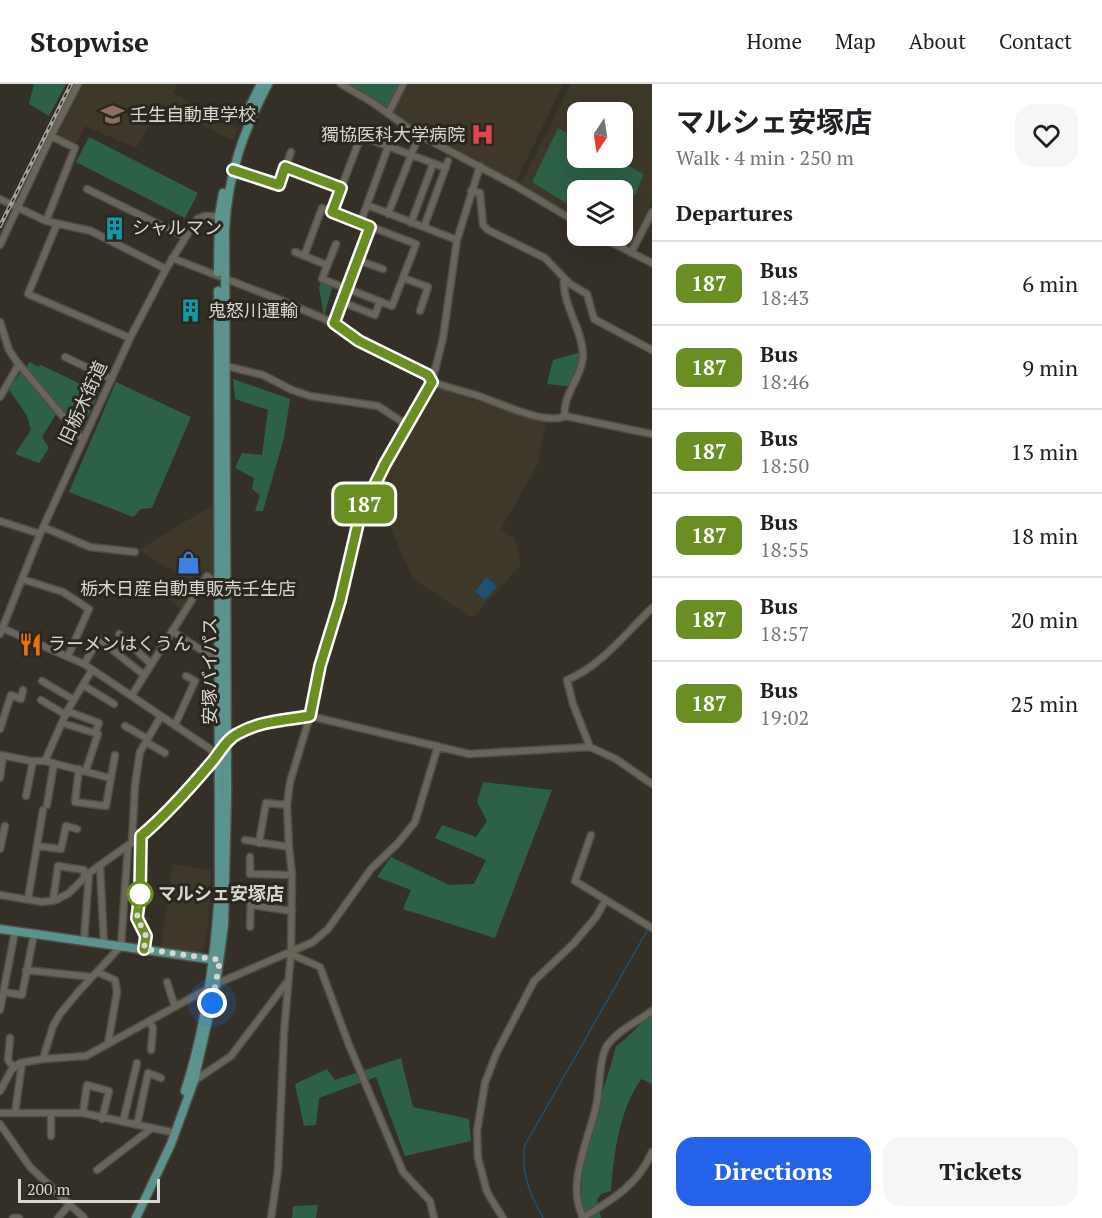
<!DOCTYPE html>
<html lang="en">
<head>
<meta charset="utf-8">
<style>
	:root { --surface:#fff; --page:#f6f6f6; --text:#202124; --muted:#757577; --line:#e0e0e0; --accent:#2563eb }
	body { margin:0; font-family:"PT Serif","Noto Sans JP",serif; background:var(--page); color:var(--text); height:100vh; display:flex; flex-direction:column; font-size:22px; white-space:nowrap }
	* { box-sizing:border-box; margin:0 }
	p { font-size:20px; color:var(--muted) }
	.icon { flex:none; width:33px; height:33px; fill:none; stroke:currentColor; stroke-width:2; stroke-linecap:round; stroke-linejoin:round }
	.map { position:relative; flex:1; overflow:hidden }
	.drawer { display:flex; flex-direction:column; background:var(--surface); width:450px }
	.drawer>* { flex:none }
	.badge { padding:0 12px; border-radius:9px; font-size:21px; line-height:39px }
	.needle { width:39px; rotate:192deg }
	.fabs { position:absolute; left:567px; top:18px; display:grid; gap:12px }
	.fabs a { display:grid; place-items:center; width:66px; height:66px; border-radius:12px; background:var(--surface); box-shadow:0 6px 24px #0002; font-size:30px }
	.scale { position:absolute; left:18px; bottom:15px; width:142px; box-sizing:border-box; padding-left:6px; border:3px solid #d8d6d0; border-top:0; font-size:16px; line-height:21px; white-space:nowrap; color:#d8d6d0; -webkit-text-stroke:4px #2a271e; paint-order:stroke }
	.you { position:absolute; width:30px; height:30px; margin:-15px; border:4px solid #fff; border-radius:50%; background:#1a73e8; box-shadow:0 0 0 9px #1a73e833 }
	.map>.badge { position:absolute; translate:-50% -50%; box-shadow:0 0 0 3px #fff }
	h2 { padding:0 24px; font-size:22px; line-height:54px }
	.round { display:grid; place-items:center; flex:none; width:63px; height:63px; border-radius:18px; background:var(--page) }
	.overview { display:flex; align-items:center; justify-content:space-between; height:102px; padding:0 24px }
	h1 { font-size:28px; font-weight:700; line-height:45px }
	.button { display:flex; gap:12px; margin-top:auto; padding:12px 24px }
	.button a { flex:1; height:69px; border-radius:18px; background:var(--accent); color:#fff; font-size:24px; font-weight:700; line-height:69px; text-align:center }
	.button a+a { background:var(--page); color:var(--text) }
	ul { padding:0; list-style:none }
	li { display:flex; align-items:center; gap:18px; height:84px; padding:0 24px; border-top:2px solid var(--line) }
	li div { flex:1 }
	li b { display:block; font-size:22px }
	li em { font-style:normal }
	li .badge { min-width:66px; font-weight:700; text-align:center }
	header { display:flex; align-items:center; gap:36px; box-sizing:border-box; height:84px; padding:0 30px; background:var(--surface); border-bottom:2px solid var(--line) }
	header strong { font-size:28px }
	nav { display:flex; gap:33px; margin-inline-start:auto; font-size:21px }
	main { display:flex; flex:1; min-height:0 }
	.map>svg:first-child { display:block }
</style>
</head>
<body>
<header>
<strong>Stopwise</strong>
<nav><a>Home</a><a>Map</a><a>About</a><a>Contact</a></nav>
</header>
<main>
<div class="map">
<svg width="652" height="1134" viewBox="0 0 652 1134">
	<rect width="100%" height="100%" fill="#343028"/>
	<path fill="#3d3829" fill-rule="evenodd" d="M83,0H177L173,9L238,44L233,57L163,21L136,64L85,42L76,60L55,54Z
		M407,0H563L516,98L392,30Z
		M571,0H652V116L630,161H623L605,152H622V106H578L577,136L520,102ZM578,28H622V74H578Z
		M435,303L546,339L538,380L501,445L515,454L521,481L472,534L413,495L375,409Z
		M216,419L217,498L206,492L183,526L166,514L180,491L138,466Z
		M172,780L211,786L208,841L204,864L200,870L161,864Z"/>
	<path fill="#2d6147" d="M34,0H66L49,32L29,20Z
		M338,0H402L388,30Z
		M558,44L577,55L578,74H614L644,90L636,109L623,126L622,106H578L577,126L532,98Z
		M89,53L198,109L185,134L76,78Z
		M321,197L333,201L324,232L319,204Z
		M585,267L574,303L547,300L553,276Z
		M30,278L38,283L41,281L99,309L80,348L58,327L42,353L49,364L39,379L15,370L31,346L27,332L8,304Z
		M233,295L290,315L284,354L263,427H255L260,411L252,405L254,394L235,384L242,369L262,371L268,326L235,315Z
		M116,298L191,333L152,424L141,425L133,433L69,408Z
		M483,698L552,706L495,854L403,825L411,806L377,793L391,773L449,801L474,800L486,776L435,754L442,741L476,753L487,737L477,718Z
		M652,931V1000L641,995C619,1028 614,1068 611,1107L601,1110L597,1116L601,1134H585C571,1085 604,1011 616,962C630,953 638,940 652,931Z
		M401,974L413,1023L469,1035L471,1057L405,1072L376,993L319,1014L316,1041L304,1042L295,1000L327,985L335,996Z
		M318,1121L316,1134H292L293,1122Z"/>
	<path fill="#1d5176" d="M486,493L497,502L485,516L475,508Z"/>
	<g fill="none" stroke-linecap="round" stroke-linejoin="round">
		<path stroke="#1d5176" stroke-width="1.5" d="M543,1134C530,1110 520,1088 525,1061L648,845"/>
		<defs>
			<path id="minor" d="M341,0L372,18L414,48L516,102L578,139
				M388,30L403,0
				M285,83L341,104
				M233,86L279,101L291,68
				M87,105L185,153
				M471,107L480,109L483,141L488,146L545,174L570,200L587,210L594,235L652,266
				M0,115L46,137L91,147L166,185
				M367,121L457,156
				M332,128L361,52L446,84
				M388,130L419,51
				M46,137L75,64L51,52
				M411,139L433,80
				M57,140L28,210L130,254
				M360,140L388,63
				M424,143L448,77
				M599,152L652,179
				M0,161L51,52L78,0
				M295,168L327,181
				M631,169L652,128
				M304,172L322,124L416,160L392,222L322,195L336,160
				M172,174L278,215L334,239L359,257L428,291L432,298C447,303 462,307 476,311C497,318 546,342 565,332L652,350
				M357,176L383,185
				M403,194L428,203L420,227
				M564,194C562,221 582,244 583,270C583,292 562,311 565,332
				M342,218L375,231L380,217
				M0,238L9,266L17,278L83,356
				M334,239L370,143
				M65,273L111,295
				M222,281L263,291L292,306L310,312L378,322L407,341
				M0,313L19,280
				M0,437L40,450
				M43,443L90,463L135,468
				M22,495L63,508L89,525L68,572
				M2,544L84,580L219,671
				M172,547L215,575
				M0,550L40,450L130,254L166,185L197,135L205,132H222
				M119,550L151,580
				M84,580L99,555L144,591
				M42,597L74,616
				M83,601L114,620
				M132,611L207,492L219,501
				M41,616L66,631
				M67,627L99,639L95,649
				M62,639L98,650L86,686
				M175,641L195,597L186,592
				M125,642L148,655
				M0,645L11,611L21,615L23,606
				M146,658L165,669
				M226,659L238,649L263,640L310,632L469,670L590,663L616,675L652,700
				M590,663L573,620L567,596C600,583 626,549 652,524
				M0,671L31,677H45L67,627L92,586
				M45,677L110,694
				M79,685L75,718L106,722L115,671
				M0,694L3,672
				M26,712L33,677
				M47,721L54,679
				M591,751L575,797L652,844
				M141,752L171,726L219,670
				M245,756L289,763
				M132,758L135,701L140,668L161,632
				M259,759L266,719L287,721
				M37,762L61,765L66,742L77,745
				M0,765L5,742
				M250,773V790L292,791
				M100,782L104,860
				M0,811L42,818L56,816L69,809L89,789L141,752L140,810L137,834L146,852L144,865
				M28,815L43,726
				M53,817L58,782L84,786V793
				M251,821L292,827
				M250,843L251,806
				M84,857L89,789
				M291,868L295,872L320,883L349,961L403,1088L430,1117L434,1134
				M26,886L92,893
				M97,888L115,896L117,908L108,960
				M167,898L175,923
				M4,908L22,911L34,850
				M0,926L15,847
				M149,938L153,944L151,966
				M10,954L8,976L14,984
				M43,975L53,942L60,930L79,907L121,862L128,761
				M194,997L231,972L287,898
				M0,1007L12,985L20,979L43,975L86,972L216,900L313,858L328,845L371,785L398,759L415,738L438,662
				M0,1029H83L171,1048
				M15,1029L22,979
				M83,1029L87,1001L109,1007L102,1035
				M123,1038L137,979
				M0,1040L30,1083L84,1134
				M137,1041L148,989L161,994
				M51,1052V1029
				M97,1086L152,1044
				M13,1134H19
				M58,1134L70,1120
				M271,1134L278,1086L284,949L291,868L292,791L289,763L287,721L290,698L310,632L320,582L340,517L360,431L385,380L432,298L443,254L457,156L480,82
				M503,1134L487,1108L478,1074L477,1047L485,999L496,970L534,897L574,859L596,833L605,817
				M582,1134C612,1116 638,1101 652,1068
				M584,1134C564,1103 591,1051 597,1018C600,1002 599,973 608,960C620,945 637,938 652,927"/>
			<path id="major" d="M246,30L261,0
				M218,188L219,132L223,109
				M0,845L216,876
				M185,1007C206,943 215,873 219,806L218,207
				M136,1134L171,1060L194,997L216,900L224,840L227,710L225,145C228,90 243,48 268,0"/>
		</defs>
		<use href="#minor" stroke="#504d46" stroke-width="9"/>
		<use href="#major" stroke="#504d46" stroke-width="11"/>
		<use href="#minor" stroke="#69655b" stroke-width="6"/>
		<use href="#major" stroke="#5b948e" stroke-width="8"/>
		<defs>
			<path id="rail" d="M0,142L71,0"/>
		</defs>
		<use href="#rail" stroke="#a6a39d" stroke-width="4"/>
		<use href="#rail" stroke="#2a271e" stroke-width="1.5" stroke-dasharray="4.5" stroke-linecap="butt"/>
	</g>
	<g fill="none" stroke-linecap="round" stroke-linejoin="round">
		<defs>
			<path id="line" d="M144,865L146,852L137,834L140,810L141,752C167,730 189,705 211,679C220,669 226,655 239,649C260,637 287,636 310,632L320,582L340,517L360,431L385,380L432,298L428,291L359,257L334,239L370,143L332,128L341,104L285,83L279,101L233,86"/>
		</defs>
		<use href="#line" stroke="#fff" stroke-width="14"/>
		<use href="#line" stroke="#6b8e23" stroke-width="9"/>
		<path stroke="#d8d6d0" stroke-width="6" stroke-dasharray="0 10.8" d="M140,810L137,834L146,852L144,865L220,876L212,919"/>
	</g>
	<defs>
		<symbol id="school-bare" viewBox="-9 -9 18 18"><path d="M0-5L7-2L0 1L-7-2ZM-4 1L0 2.5L4 1V4Q0 6-4 4Z" fill="#8d6e63" stroke="#2a271e" stroke-width="2.5" paint-order="stroke"/></symbol>
		<symbol id="hospital-bare" viewBox="-9 -9 18 18"><path d="M-5-5h3v3.5h4V-5h3V5h-3V1.5h-4V5h-3Z" fill="#e0444e" stroke="#2a271e" stroke-width="2.5" paint-order="stroke"/></symbol>
		<symbol id="building-bare" viewBox="-9 -9 18 18"><path d="M-4-6H4V6H1V3H-1V6H-4ZM-2.5-4.3h1.7v1.8h-1.7ZM.8-4.3h1.7v1.8H.8ZM-2.5-1h1.7V.8h-1.7ZM.8-1h1.7V.8H.8Z" fill="#0f9aa8" stroke="#2a271e" stroke-width="2.5" paint-order="stroke"/></symbol>
		<symbol id="shop-bare" viewBox="-9 -9 18 18"><path d="M-5-2.5h2.3a2.7 3.5 0 0 1 5.4 0H5L5.5 6h-11ZM-1.5-2.5h3a1.5 2.3 0 0 0-3 0Z" fill="#3f7fe0" stroke="#2a271e" stroke-width="2.5" paint-order="stroke"/></symbol>
		<symbol id="restaurant-bare" viewBox="-9 -9 18 18"><path d="M-5-6h1v4h1v-4h1v4h1v-4h1v5L-1.5 .5V6h-2V.5L-5-1ZM5-6V6H3V1.5H1.5Q1.5-4 5-6Z" fill="#e8710a" stroke="#2a271e" stroke-width="2.5" paint-order="stroke"/></symbol>
	</defs>
	<g fill-rule="evenodd">
		<use href="#school-bare" x="96" y="14" width="33" height="33"/>
		<use href="#hospital-bare" x="466" y="34" width="33" height="33"/>
		<use href="#building-bare" x="98" y="128" width="33" height="33"/>
		<use href="#building-bare" x="174" y="210" width="33" height="33"/>
		<use href="#shop-bare" x="172" y="462" width="33" height="33"/>
		<use href="#restaurant-bare" x="14" y="544" width="33" height="33"/>
	</g>
	<circle fill="#fff" stroke="#6b8e23" stroke-width="3" cx="140" cy="810" r="12"/>
	<g text-anchor="middle" stroke-width="6" stroke-linejoin="round" paint-order="stroke">
		<g font-size="18" fill="#d8d6d0" stroke="#2a271e" text-anchor="start">
			<text x="130" y="37">壬生自動車学校</text>
			<text x="465" y="57" text-anchor="end">獨協医科大学病院</text>
			<text x="132" y="150">シャルマン</text>
			<text x="208" y="233">鬼怒川運輸</text>
			<text x="188" y="511" text-anchor="middle">栃木日産自動車販売壬生店</text>
			<text x="48" y="566">ラーメンはくうん</text>
		</g>
		<g font-size="18" fill="#d8d6d0" stroke="#2a271e">
			<text transform="translate(83 319) rotate(-65)" y="6">旧栃木街道</text>
			<text transform="translate(210 587) rotate(-90)" y="6">安塚バイパス</text>
		</g>
		<g font-size="18" font-weight="bold" fill="#d8d6d0" stroke="#2a271e" text-anchor="start">
			<text x="158" y="816">マルシェ安塚店</text>
		</g>
	</g>
</svg>
<div class="fabs">
<a><svg class="needle" viewBox="-14 -14 28 28"><path d="M0-13l5 13h-10z" fill="#e53935"/><path d="M0 13l5-13h-10z" fill="#757577"/></svg></a>
<a><svg class="icon" aria-label="layers" viewBox="0 0 24 24"><path d="M12 4l9 5-9 5-9-5zM3 14l9 5 9-5"/></svg></a>
</div>
<div class="scale">200 m</div>
<div class="you" style="left:212px;top:919px"></div>
<b class="badge" style="left:364px;top:420px;background:#6b8e23;color:#fff">187</b>
</div>
<section class="drawer">
<div class="overview"><div><h1>マルシェ安塚店</h1><p>Walk · 4 min · 250 m</p></div><a class="round"><svg class="icon" aria-label="heart" viewBox="0 0 24 24"><path d="M12 20l-8-8c-3-5 5-10 8-4 3-6 11-1 8 4z"/></svg></a></div>
<h2>Departures</h2>
<ul>
<li><span class="badge" style="background:#6b8e23;color:#fff">187</span><div><b>Bus</b><p>18:43</p></div><em>6 min</em></li>
<li><span class="badge" style="background:#6b8e23;color:#fff">187</span><div><b>Bus</b><p>18:46</p></div><em>9 min</em></li>
<li><span class="badge" style="background:#6b8e23;color:#fff">187</span><div><b>Bus</b><p>18:50</p></div><em>13 min</em></li>
<li><span class="badge" style="background:#6b8e23;color:#fff">187</span><div><b>Bus</b><p>18:55</p></div><em>18 min</em></li>
<li><span class="badge" style="background:#6b8e23;color:#fff">187</span><div><b>Bus</b><p>18:57</p></div><em>20 min</em></li>
<li><span class="badge" style="background:#6b8e23;color:#fff">187</span><div><b>Bus</b><p>19:02</p></div><em>25 min</em></li>
</ul>
<div class="button"><a>Directions</a><a>Tickets</a></div>
</section>
</main>
</body>
</html>
